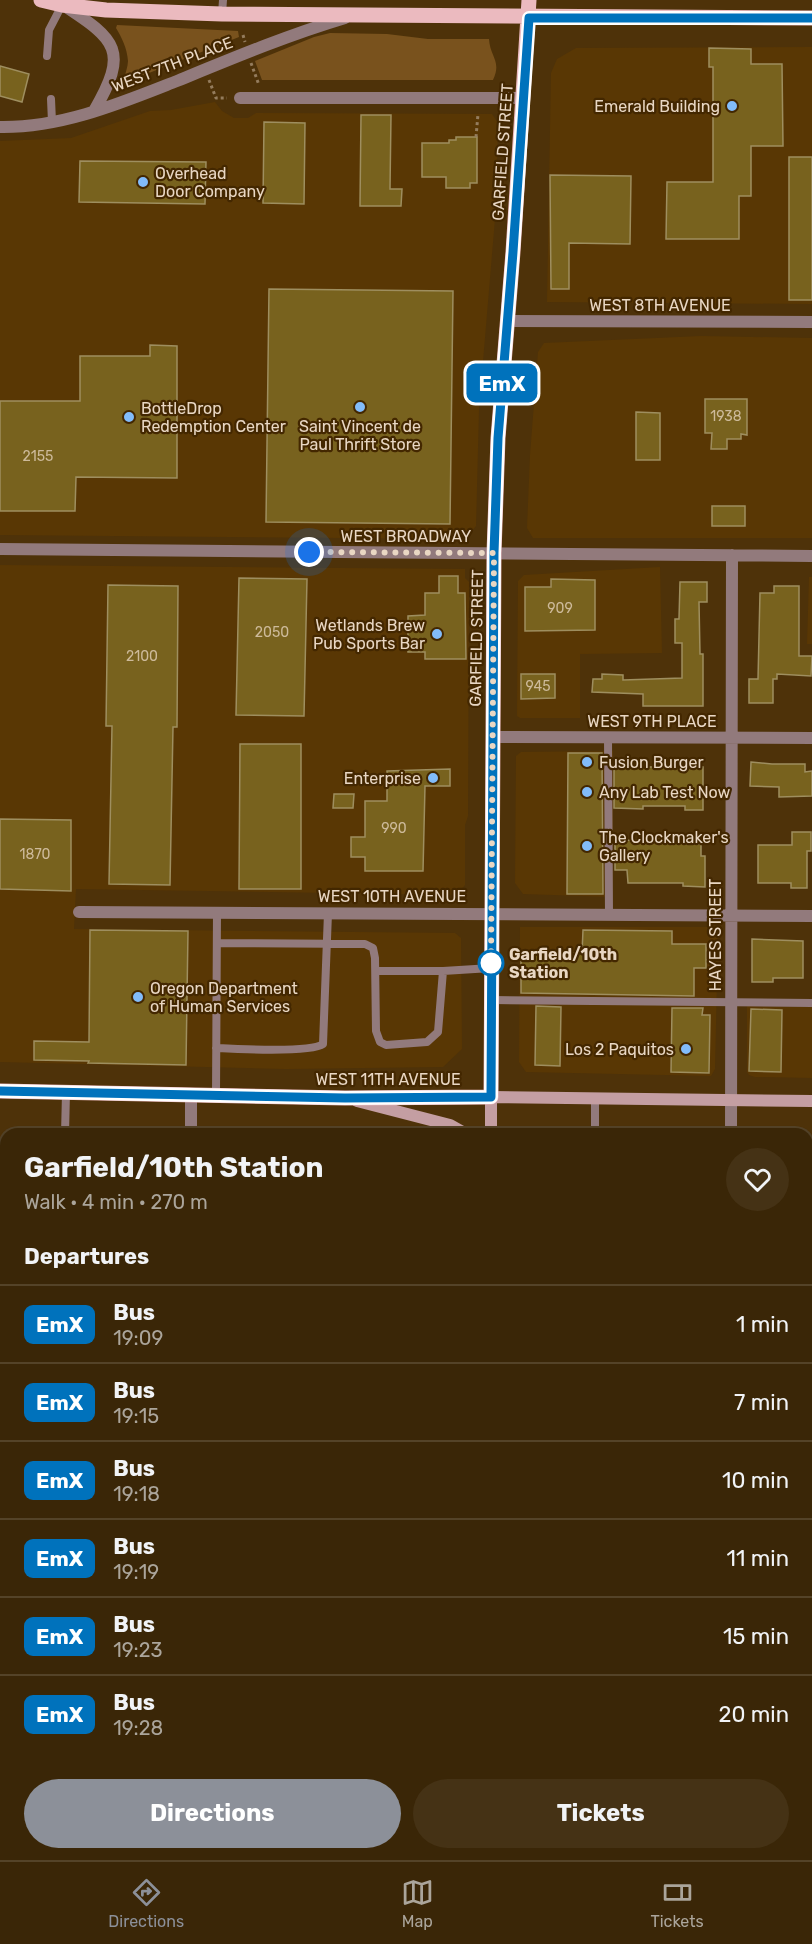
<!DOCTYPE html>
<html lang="en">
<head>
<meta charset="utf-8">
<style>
	:root { --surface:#3a2607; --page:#453215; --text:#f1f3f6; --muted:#aba59b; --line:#544328; --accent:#8c9099 }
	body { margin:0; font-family:Rubik,sans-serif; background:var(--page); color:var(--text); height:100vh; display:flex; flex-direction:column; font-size:22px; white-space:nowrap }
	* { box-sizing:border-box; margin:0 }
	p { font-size:20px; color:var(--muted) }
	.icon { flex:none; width:33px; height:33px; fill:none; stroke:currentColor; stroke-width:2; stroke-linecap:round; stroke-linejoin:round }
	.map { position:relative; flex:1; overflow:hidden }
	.details { position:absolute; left:0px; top:1128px; width:813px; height:732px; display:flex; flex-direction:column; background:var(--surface); border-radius:18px 18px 0 0; box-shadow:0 2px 4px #0004,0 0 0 2px var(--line) }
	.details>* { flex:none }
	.badge { padding:0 12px; border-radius:9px; font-size:21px; line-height:39px }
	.you { position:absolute; width:30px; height:30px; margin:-15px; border:4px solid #fff; border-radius:50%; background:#1a73e8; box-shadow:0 0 0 9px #1a73e833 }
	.map>.badge { position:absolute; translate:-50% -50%; box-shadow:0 0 0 3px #fff }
	h2 { padding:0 24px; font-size:22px; line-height:54px }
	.round { display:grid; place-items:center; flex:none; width:63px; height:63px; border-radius:32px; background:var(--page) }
	.overview { display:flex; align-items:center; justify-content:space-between; height:102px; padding:0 24px }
	h1 { font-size:28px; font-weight:700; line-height:45px }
	.button { display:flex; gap:12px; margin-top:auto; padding:12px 24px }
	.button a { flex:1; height:69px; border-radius:36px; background:var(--accent); color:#fff; font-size:24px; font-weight:700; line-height:69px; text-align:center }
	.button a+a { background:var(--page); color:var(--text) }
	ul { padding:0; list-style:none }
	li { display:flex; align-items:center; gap:18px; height:78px; padding:0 24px; border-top:2px solid var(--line) }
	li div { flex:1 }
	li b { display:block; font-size:22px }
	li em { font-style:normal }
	li .badge { min-width:66px; font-weight:700; text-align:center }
	.dock { display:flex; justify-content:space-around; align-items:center; height:84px; border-top:2px solid var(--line); background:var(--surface); font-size:16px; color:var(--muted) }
	.dock a { display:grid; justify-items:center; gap:3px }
	.dock .on { color:var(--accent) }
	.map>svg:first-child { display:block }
</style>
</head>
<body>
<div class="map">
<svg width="812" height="1860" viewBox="0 0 812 1860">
	<rect width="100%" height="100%" fill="#4e3209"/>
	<path fill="#593704" d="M812,47V304L547,302L551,73L557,59L576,48Z
		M215,102L222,111L234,118H248L256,113H262L492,114L498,123L496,207L479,409L476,526L465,539L0,535V141L71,138L150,111L171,110Z
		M701,336L812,338V538H533L527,528L530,455L538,352L544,343Z
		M0,565L465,569V578L469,582L468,816L465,825V885L460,891V895L76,889L74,929L455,933L461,938L462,1049L443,1067L286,1069L0,1062Z
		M660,567L662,653L580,654V718H520L517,716L518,581L524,575Z
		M809,577H812V644H807Z
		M613,751V897L523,894L515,883L516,756L521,752Z
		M520,927H711L717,931L718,936L715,1069L711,1076L526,1072L519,1062Z
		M747,1006L812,1007V1078L755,1077L749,1075L747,1072Z"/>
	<path fill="#79521d" d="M117,25L238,31L239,37L134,79L125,81C124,74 128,68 128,61C127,48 122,38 116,28Z
		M330,33L387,34L428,39H489C490,57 502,61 493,80H262L255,61L314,37Z
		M0,1768H6V1854H74L79,1860H0Z"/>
	<path fill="#78621e" stroke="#9e8e5f" stroke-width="1.5" d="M709,48L751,49V64H782L783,146H751V196H739V239H666L667,182H713V67H709Z
		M0,66L29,74L22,102L0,96Z
		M361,115H391L390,189H402L401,206H360Z
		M264,122L305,123L304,204L263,203Z
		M456,137H477V183H470V188H446V177H422V143H449V140H456Z
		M789,157H812V300H789Z
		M80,161L206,162L205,204L79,202Z
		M550,175L631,176L630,244L569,243V289H551Z
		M269,289L453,291L450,524L266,522Z
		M150,345L177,346V478L76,477L75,511H0V401H80V356H150Z
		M705,399H747V435L741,434V439H727V449H711L712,433H705Z
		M636,412L660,413V460H636Z
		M712,506H745V526H712Z
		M439,576H458V593H465L466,659H425V652H408V616L425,615V593H439Z
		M239,578L307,579L304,716L236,715Z
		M551,579L595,580V630L525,631V587H551Z
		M680,582H707V602H699L700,654H703V706H643V694L592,692L593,679H602V674L623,675V680L682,678V643H675V619H679Z
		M108,585L178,586L177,727H173L170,885L109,884L112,726H106Z
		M774,586H799V656H812L811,676L777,674V679H773V703H749V679H758L760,593H774Z
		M521,674H555V698L521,699Z
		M240,744H301V889H239Z
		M568,753H602L603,894H567Z
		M751,762L772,764H805V772L812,771V796L779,797V787L750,786Z
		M614,765H630V767H703V810H685V806H643V809L614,808Z
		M450,769V786H425L423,871H365V857H351V837H365V801H387V771Z
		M334,794H354L353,808H333Z
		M0,819L71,820V891L0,889Z
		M792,832H811V851H807V888H791V883H758V845H792Z
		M669,838L670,843L701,844V856H705V887L683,886V883H628L627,870H615V841Z
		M90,930L188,931L186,1065L88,1063L89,1061L34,1060V1041L89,1042Z
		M583,930L672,931V944H706V968H694V996L521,993V956H534V952L582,953Z
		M752,939L803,941V978H773V982H752Z
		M536,1006L561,1007L560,1066L535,1065Z
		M672,1008H703L702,1015H710L709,1073L671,1072Z
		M751,1009L782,1010L781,1072L749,1071Z"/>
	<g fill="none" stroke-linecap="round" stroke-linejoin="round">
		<path stroke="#947c5d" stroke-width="3" stroke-dasharray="3 3" stroke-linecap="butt" d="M243,35L245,42
			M251,63L259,85
			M209,80L216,98H227
			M476,137L478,114
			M0,1328H6
			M0,1583L6,1589
			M133,1854L139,1860"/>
		<path stroke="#927a7c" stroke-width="8" d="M222,14L223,0
			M47,56L49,30L62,5
			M51,99L52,122
			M608,737L609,915
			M217,943L365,944L373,948L375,958L376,1031L380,1042L386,1045L427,1042L438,1032L443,971H376
			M443,971L491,968
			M492,1000L812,1003
			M216,1048C236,1049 311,1053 323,1044L328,913
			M216,1095L217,912
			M65,1134L66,1093
			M595,1134V1098
			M0,1220H6
			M807,1243H812
			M322,1857V1854
			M597,1860V1854"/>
		<path stroke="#927a7c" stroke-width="12" d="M240,98H523
			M508,321L812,322
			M0,549L812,556
			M493,737L812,738
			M79,912L812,916
			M191,1134V1095
			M731,1134L732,555
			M807,1379H812
			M190,1854V1860
			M730,1860V1854"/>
		<path stroke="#927a7c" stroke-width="12" d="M63,5C117,40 129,51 94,111
			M0,127C62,128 121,103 177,81C233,58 288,35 345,18
			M458,1860V1854"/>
		<path stroke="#c49ea2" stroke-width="12" d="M357,1101L450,1125L466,1134
			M491,1134V1097L812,1101
			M807,1649H812"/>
		<path stroke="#ebbabf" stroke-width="15" d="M41,0L62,5L106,10L222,14L812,18
			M0,1091L345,1098L491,1097L494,553L498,438L513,252L529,0"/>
	</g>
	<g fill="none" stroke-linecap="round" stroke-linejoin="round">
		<defs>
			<path id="line" d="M0,1091L345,1098L491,1097L494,553L498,438L513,252L529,18H812"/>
		</defs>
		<use href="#line" stroke="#fff" stroke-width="14"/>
		<use href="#line" stroke="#0072bc" stroke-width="9"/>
		<path stroke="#e9d7c3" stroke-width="6" stroke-dasharray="0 10.8" d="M309,552L494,553L491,963"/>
	</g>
	<g fill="#82bcfa" stroke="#432700" stroke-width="2">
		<circle cx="732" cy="106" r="6"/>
		<circle cx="143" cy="182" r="6"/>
		<circle cx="360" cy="407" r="6"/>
		<circle cx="129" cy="417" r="6"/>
		<circle cx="437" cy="634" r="6"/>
		<circle cx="587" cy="762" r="6"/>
		<circle cx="433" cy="778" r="6"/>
		<circle cx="587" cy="792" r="6"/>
		<circle cx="587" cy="846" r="6"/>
		<circle cx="138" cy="997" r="6"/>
		<circle cx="686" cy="1049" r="6"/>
	</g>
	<circle fill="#fff" stroke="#0072bc" stroke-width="3" cx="491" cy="963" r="12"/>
	<g text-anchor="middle" stroke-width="4.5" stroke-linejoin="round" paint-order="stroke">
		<g font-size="14" fill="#cdba9a">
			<text x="726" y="421">1938</text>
			<text x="38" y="461">2155</text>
			<text x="560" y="613">909</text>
			<text x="272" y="637">2050</text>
			<text x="142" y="661">2100</text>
			<text x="538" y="691">945</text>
			<text x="394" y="833">990</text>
			<text x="35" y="859">1870</text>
		</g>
		<g font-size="16" fill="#e9d7c3" stroke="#432700">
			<text transform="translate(172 64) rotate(-21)" y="6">WEST 7TH PLACE</text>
			<text transform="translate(502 152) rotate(-86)" y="6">GARFIELD STREET</text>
			<text x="660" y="311">WEST 8TH AVENUE</text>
			<text x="406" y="542">WEST BROADWAY</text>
			<text transform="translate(476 638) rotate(-89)" y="6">GARFIELD STREET</text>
			<text x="652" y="727">WEST 9TH PLACE</text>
			<text x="392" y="902">WEST 10TH AVENUE</text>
			<text transform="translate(715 935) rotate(-90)" y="6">HAYES STREET</text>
			<text x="388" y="1085">WEST 11TH AVENUE</text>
		</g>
		<g font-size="16" fill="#e9d7c3" stroke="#432700" text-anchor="start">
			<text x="720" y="112" text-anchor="end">Emerald Building</text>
			<text x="155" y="179">Overhead<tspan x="155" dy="18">Door Company</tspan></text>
			<text x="141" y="414">BottleDrop<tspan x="141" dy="18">Redemption Center</tspan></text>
			<text x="360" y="432" text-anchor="middle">Saint Vincent de<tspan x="360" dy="18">Paul Thrift Store</tspan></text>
			<text x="425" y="631" text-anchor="end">Wetlands Brew<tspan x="425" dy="18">Pub Sports Bar</tspan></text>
			<text x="599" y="768">Fusion Burger</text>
			<text x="421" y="784" text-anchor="end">Enterprise</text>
			<text x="599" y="798">Any Lab Test Now</text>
			<text x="599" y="843">The Clockmaker's<tspan x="599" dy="18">Gallery</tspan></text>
			<text x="150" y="994">Oregon Department<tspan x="150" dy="18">of Human Services</tspan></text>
			<text x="674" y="1055" text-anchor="end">Los 2 Paquitos</text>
		</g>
		<g font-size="16" font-weight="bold" fill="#e9d7c3" stroke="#432700" text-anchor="start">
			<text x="509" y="960">Garfield/10th<tspan x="509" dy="18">Station</tspan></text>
		</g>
	</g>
</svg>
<div class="you" style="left:309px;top:552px"></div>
<b class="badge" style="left:502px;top:383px;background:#0072bc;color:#fff">EmX</b>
<section class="details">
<div class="overview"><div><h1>Garfield/10th Station</h1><p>Walk · 4 min · 270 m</p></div><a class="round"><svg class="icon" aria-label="heart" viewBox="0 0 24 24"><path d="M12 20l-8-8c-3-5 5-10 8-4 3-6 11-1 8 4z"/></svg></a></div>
<h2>Departures</h2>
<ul>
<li><span class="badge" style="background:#0072bc;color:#fff">EmX</span><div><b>Bus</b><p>19:09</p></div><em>1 min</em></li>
<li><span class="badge" style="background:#0072bc;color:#fff">EmX</span><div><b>Bus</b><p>19:15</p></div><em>7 min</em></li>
<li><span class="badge" style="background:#0072bc;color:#fff">EmX</span><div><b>Bus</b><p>19:18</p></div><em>10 min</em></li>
<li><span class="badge" style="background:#0072bc;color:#fff">EmX</span><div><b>Bus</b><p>19:19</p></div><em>11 min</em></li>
<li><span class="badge" style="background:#0072bc;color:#fff">EmX</span><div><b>Bus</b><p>19:23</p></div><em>15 min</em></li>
<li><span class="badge" style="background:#0072bc;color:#fff">EmX</span><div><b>Bus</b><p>19:28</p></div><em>20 min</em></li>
</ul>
<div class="button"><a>Directions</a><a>Tickets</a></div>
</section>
</div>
<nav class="dock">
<a class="on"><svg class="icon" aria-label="directions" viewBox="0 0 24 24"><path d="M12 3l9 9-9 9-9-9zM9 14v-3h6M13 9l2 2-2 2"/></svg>Directions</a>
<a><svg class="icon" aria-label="map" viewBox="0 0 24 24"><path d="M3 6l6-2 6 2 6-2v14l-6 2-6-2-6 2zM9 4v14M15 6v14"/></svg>Map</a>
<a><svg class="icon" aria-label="tickets" viewBox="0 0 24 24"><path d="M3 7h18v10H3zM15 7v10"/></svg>Tickets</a>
</nav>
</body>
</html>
